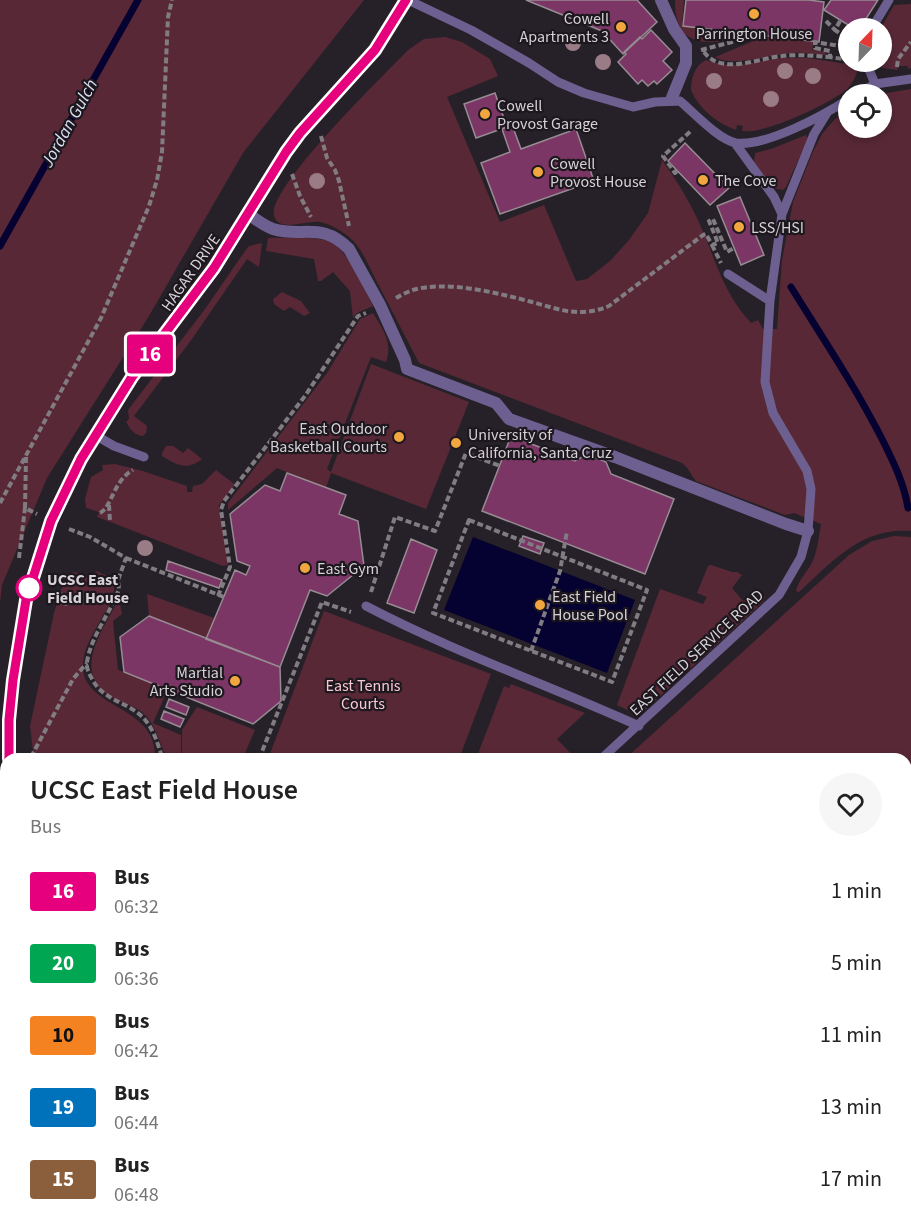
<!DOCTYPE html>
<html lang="en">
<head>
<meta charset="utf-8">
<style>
	:root { --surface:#fff; --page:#f6f6f6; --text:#222; --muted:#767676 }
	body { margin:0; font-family:"Source Sans 3",sans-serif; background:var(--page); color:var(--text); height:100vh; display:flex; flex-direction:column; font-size:22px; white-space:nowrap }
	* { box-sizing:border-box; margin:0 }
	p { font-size:20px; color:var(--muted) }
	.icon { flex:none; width:33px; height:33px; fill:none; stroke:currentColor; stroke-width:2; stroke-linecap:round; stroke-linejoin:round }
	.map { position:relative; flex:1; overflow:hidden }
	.side { position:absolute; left:0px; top:753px; width:912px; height:476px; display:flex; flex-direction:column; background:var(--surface); border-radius:18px 18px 0 0; box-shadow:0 3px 9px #0003 }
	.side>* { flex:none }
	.badge { padding:0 12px; border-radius:4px; font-size:21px; line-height:39px }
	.needle { width:39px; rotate:23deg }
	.tools { position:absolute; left:838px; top:18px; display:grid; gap:12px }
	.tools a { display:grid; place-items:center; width:54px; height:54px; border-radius:50%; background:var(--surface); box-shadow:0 3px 9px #0003; font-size:30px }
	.map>.badge { position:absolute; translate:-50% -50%; box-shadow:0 0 0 3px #fff }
	.round { display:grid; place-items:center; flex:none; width:63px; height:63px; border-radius:32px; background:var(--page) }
	.summary { display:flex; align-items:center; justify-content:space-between; height:102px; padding:0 30px }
	h1 { font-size:28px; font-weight:600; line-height:45px }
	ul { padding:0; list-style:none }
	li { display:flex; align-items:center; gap:18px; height:72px; padding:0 30px }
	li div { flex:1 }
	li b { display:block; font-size:22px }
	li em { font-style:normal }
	li .badge { min-width:66px; font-weight:700; text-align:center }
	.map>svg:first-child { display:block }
</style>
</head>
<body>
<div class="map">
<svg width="911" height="1228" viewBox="0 0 911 1228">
	<rect width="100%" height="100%" fill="#262128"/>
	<path fill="#582836" d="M0,0H364L243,153L149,316L47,478L2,585L0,603Z
		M675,0H684L682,26L737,32C725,46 696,45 684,33C676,24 675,11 675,0Z
		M911,4V68L908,69V66H899L897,70L883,68L876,62H882L881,28L894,5Z
		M759,36L814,41L812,50L825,52L826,55C815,55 804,52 793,53C771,54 732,68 715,57L751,42Z
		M445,37L462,42L490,59L498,76L447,97L500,222L544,205L576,281L587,279L610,261L629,240L648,213L662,160C676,179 688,199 698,220C716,259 721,290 751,323L758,320L763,329H777L782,260L793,202L812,154L822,134L835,119L849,112V128H882L881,94L911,89V531C861,527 833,561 799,592L796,591C798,579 810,570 814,558C818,547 819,535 821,524L794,513L785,515L696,481C691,475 688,467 682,463L419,363C405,336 391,309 377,282C369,267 362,247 348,236C339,230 331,224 320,222C307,220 279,233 274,216C266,189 386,73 408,50L424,39Z
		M808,58L853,65L858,70C856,76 851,86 846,90C829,104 763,135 742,131L743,126L737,125L736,130C717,123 699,109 691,90C691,78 695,65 706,60C733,69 747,64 773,59C785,57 796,58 808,58Z
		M806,135L808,139L786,187L783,190L773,188L754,162L755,153L771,149Z
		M268,238C287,238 310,236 329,241C346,247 365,290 373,306L357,313L353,318L350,291L333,272L321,281H318L314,259L266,251Z
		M262,243L259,267L247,259L192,339L134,416L147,426L146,433L143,436C134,435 130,429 126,422L129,419L128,410L205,309L245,251L249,246Z
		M282,292L301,301L310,313L304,316L290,307L284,311L274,304L273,299Z
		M373,313C383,330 393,342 386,362L371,357L327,469L331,472L371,364L469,402L426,509L331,473L326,488L277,468L228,510V503L327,373L360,319Z
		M166,446H173L183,453L188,448L202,459C187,471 177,465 162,456V453Z
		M115,464L143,471L187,486V492H192L193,486L202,484L216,470L233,483L235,485L219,505L228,565L223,566L113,523L97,517L99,512L86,508L85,499L91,477L103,470L102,465Z
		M894,536L911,537V1228H471L462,1223L906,1222V759H625L849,555L872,541Z
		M711,565L732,572H737L742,575L732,588L743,601L756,591L765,596L763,602L645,710C635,716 626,709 617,705L660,589L703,604L707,597L697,593L708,566Z
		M250,566L310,590L280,667L281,701L253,724L168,689L153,723L181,735V759H168C160,746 157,729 147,717C139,707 122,703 111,697C70,672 104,628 119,599L122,614L113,621L118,670L124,672L149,616L147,594L214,618L212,624L235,570L246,574Z
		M96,571L114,579V597C105,614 88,638 84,656C72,711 158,700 155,759H34L30,726L54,613L66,574L74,572L93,577Z
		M324,611L491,674L459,759H268Z
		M511,684L585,713L557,739L576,759H476L504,686L509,688Z
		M197,707L255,730L245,753L240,759H182V730Z
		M6,1041V1222L106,1223L110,1228H0V1057Z
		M318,1222H451L459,1228H316Z
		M118,1223H300L296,1228H121Z"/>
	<path fill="#050130" d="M473,537L635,600L607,673L444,610Z"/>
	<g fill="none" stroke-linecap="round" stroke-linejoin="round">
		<path stroke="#050130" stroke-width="7" d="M0,246L138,0
			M791,287C822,337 855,386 882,439C893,461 904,483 908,508"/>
	</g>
	<path fill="#7b3666" stroke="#968c92" stroke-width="1.5" d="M526,0H637L657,22L623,54L602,31Z
		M686,0H809L824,2L819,42L683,26Z
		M831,0H878L860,28H853L824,10Z
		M651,30L672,52L663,61L672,70L657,84L654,81L648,86L642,80L638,84L618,62L626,54L624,52L640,37L642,39Z
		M495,93L507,127L476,138L464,104Z
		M511,122L521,149L576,129L594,181L500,214L481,163L510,152L502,129L507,127L506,124Z
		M685,143L729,188L710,205L668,161Z
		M740,197L764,255L741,265L717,206Z
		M511,436L575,461L587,454L606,462L611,474L674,499L645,574L482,511Z
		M287,473L346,495L339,514L358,521L364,566L327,596L310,590L280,667L206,639L235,570L246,575L250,566L237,561L230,514L265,485L280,491Z
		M523,536L544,543L540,554L519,546Z
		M411,539L437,550L414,613L387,603Z
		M168,561L222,580L219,588L166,570Z
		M60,593L68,595L66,605L58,603Z
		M149,616L280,667L281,701L253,724L124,672L120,637Z
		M169,699L189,707L186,715L166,707Z
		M164,711L184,719L180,727L161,719Z"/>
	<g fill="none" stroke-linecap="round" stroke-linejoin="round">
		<path stroke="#807c82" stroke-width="4" stroke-dasharray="6 3" stroke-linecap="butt" d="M826,21L835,30
			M840,21L835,30L849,40
			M849,40L846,47L815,42V48L830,51V57L849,60
			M701,50L736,41L747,33
			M704,52C722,76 758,58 782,56C797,54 814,56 830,57
			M897,67L898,59L911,42
			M321,136L327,158L335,170L339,181L349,226
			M677,171L675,173L663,156L692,130
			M292,174L300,196L311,217
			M712,245L721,263
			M396,298C401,295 407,292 413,290C447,280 498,293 532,302C561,310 580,318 609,306L703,235L706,234L712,245L718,243L709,221L713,219L727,252L734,248
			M26,457L25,508L37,514
			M0,503L101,318L149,206L157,180L162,152L168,17L172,0
			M109,505L110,522
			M100,513C112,507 113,481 133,470
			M469,520L647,590L612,682L433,613Z
			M69,529L90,537L126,558L118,580L119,589C110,614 91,636 87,662C86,668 89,673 92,679C104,702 131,702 146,721C155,732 158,746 163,759
			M19,558L25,508
			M126,558L224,597
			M371,592L395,517L435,531L466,453L500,466
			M218,596L230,567L221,510L224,501L305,396L358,316L366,313
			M531,651L560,571L567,531
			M31,757L73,679L87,663
			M259,759L322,602L351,612
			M0,1149L6,1125
			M113,1222L117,1228
			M422,1222L430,1228
			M302,1228L306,1222
			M309,1228L311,1222"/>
		<path stroke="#6d6091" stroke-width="9" d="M408,0L471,30L529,63L558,82L584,93L633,107L655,102L680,101C694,113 719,140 736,143C766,147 824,115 849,99
			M872,28L889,0
			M866,62L875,84
			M857,94L875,84L911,79
			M735,143L774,197L782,214
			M728,274L770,301
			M95,435L114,446L144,457
			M366,606C454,652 548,685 639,726
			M601,759L779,595L801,557L808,531L811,489L807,471L773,413L765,382L770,301L782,214L814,134L827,113"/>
		<path stroke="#6d6091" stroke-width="12" d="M661,0L674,29L686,46V63L671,100
			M248,214C256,219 264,226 273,229C303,238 322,221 349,249L380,305L405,360L407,369L496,403L509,419L615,457L786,524L808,531"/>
		<path stroke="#9781d1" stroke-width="12" d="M9,759V720L13,680L26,600L51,521L81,459L132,377L215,268L286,152L300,133L375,50L406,0
			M0,1014L6,994"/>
	</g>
	<g fill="#9a7c86">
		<circle cx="573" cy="43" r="8"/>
		<circle cx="603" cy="62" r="8"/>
		<circle cx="785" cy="71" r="8"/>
		<circle cx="813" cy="76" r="8"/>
		<circle cx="714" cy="81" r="8"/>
		<circle cx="771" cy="99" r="8"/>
		<circle cx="317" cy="181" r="8"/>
		<circle cx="145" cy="548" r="8"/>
	</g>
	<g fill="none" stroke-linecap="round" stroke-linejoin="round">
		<defs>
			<path id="line" d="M9,759V720L13,680L26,600L51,521L81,459L132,377L214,268L286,152L300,133L375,50L406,0"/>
		</defs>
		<use href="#line" stroke="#fff" stroke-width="14"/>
		<use href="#line" stroke="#e6007e" stroke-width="9"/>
	</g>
	<g fill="#f1a640" stroke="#1d171e" stroke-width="2">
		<circle cx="754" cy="14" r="6"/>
		<circle cx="621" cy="27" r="6"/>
		<circle cx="485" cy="114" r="6"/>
		<circle cx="538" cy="172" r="6"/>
		<circle cx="703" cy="180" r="6"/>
		<circle cx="739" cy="227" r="6"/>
		<circle cx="399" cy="437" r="6"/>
		<circle cx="456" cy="443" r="6"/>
		<circle cx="305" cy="568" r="6"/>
		<circle cx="540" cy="605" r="6"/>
		<circle cx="235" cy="681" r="6"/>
	</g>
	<circle fill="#fff" stroke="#e6007e" stroke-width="3" cx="29" cy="588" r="12"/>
	<g text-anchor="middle" stroke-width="4.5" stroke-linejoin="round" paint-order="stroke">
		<g font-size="16" fill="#d5d1d6" stroke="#1d171e" text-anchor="start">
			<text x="609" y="24" text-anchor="end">Cowell<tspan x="609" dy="18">Apartments 3</tspan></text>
			<text x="754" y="39" text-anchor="middle">Parrington House</text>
			<text x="497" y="111">Cowell<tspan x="497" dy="18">Provost Garage</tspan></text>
			<text x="550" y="169">Cowell<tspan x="550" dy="18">Provost House</tspan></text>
			<text x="715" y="186">The Cove</text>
			<text x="751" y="233">LSS/HSI</text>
			<text x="387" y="434" text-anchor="end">East Outdoor<tspan x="387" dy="18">Basketball Courts</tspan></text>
			<text x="468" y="440">University of<tspan x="468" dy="18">California, Santa Cruz</tspan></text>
			<text x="317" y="574">East Gym</text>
			<text x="552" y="602">East Field<tspan x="552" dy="18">House Pool</tspan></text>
			<text x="223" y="678" text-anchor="end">Martial<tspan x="223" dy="18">Arts Studio</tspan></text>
		</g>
		<g font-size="16" fill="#d5d1d6" stroke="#1d171e">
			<text transform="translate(190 272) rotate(-55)" y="6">HAGAR DRIVE</text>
			<text transform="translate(696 652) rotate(-43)" y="6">EAST FIELD SERVICE ROAD</text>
		</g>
		<g font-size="16" font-weight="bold" fill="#d5d1d6" stroke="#1d171e" text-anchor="start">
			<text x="47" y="585">UCSC East<tspan x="47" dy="18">Field House</tspan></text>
		</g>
		<g font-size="16" fill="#f8c7d2" stroke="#1d171e">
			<text x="363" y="691">East Tennis<tspan x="363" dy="18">Courts</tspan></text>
		</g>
		<g font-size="18" font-style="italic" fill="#d8def2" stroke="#1d171e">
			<text transform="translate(69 123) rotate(-61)" y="6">Jordan Gulch</text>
		</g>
	</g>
</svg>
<div class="tools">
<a><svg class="needle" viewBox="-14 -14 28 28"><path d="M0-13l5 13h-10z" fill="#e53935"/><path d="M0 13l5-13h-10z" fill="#767676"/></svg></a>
<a><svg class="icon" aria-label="locate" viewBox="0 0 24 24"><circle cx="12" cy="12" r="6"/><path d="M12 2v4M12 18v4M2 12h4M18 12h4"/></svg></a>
</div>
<b class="badge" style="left:150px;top:354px;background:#e6007e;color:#fff">16</b>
<section class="side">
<div class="summary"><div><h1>UCSC East Field House</h1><p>Bus</p></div><a class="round"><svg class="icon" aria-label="heart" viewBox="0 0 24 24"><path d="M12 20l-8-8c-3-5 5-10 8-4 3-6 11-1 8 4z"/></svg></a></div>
<ul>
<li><span class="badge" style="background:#e6007e;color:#fff">16</span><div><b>Bus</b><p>06:32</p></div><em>1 min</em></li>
<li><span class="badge" style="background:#00a651;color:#fff">20</span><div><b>Bus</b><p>06:36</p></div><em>5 min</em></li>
<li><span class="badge" style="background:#f58220;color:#111">10</span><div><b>Bus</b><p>06:42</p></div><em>11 min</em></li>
<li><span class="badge" style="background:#0072bc;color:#fff">19</span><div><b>Bus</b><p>06:44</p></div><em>13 min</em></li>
<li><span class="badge" style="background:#8b5e3c;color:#fff">15</span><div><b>Bus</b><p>06:48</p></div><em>17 min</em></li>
</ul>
</section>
</div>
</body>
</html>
